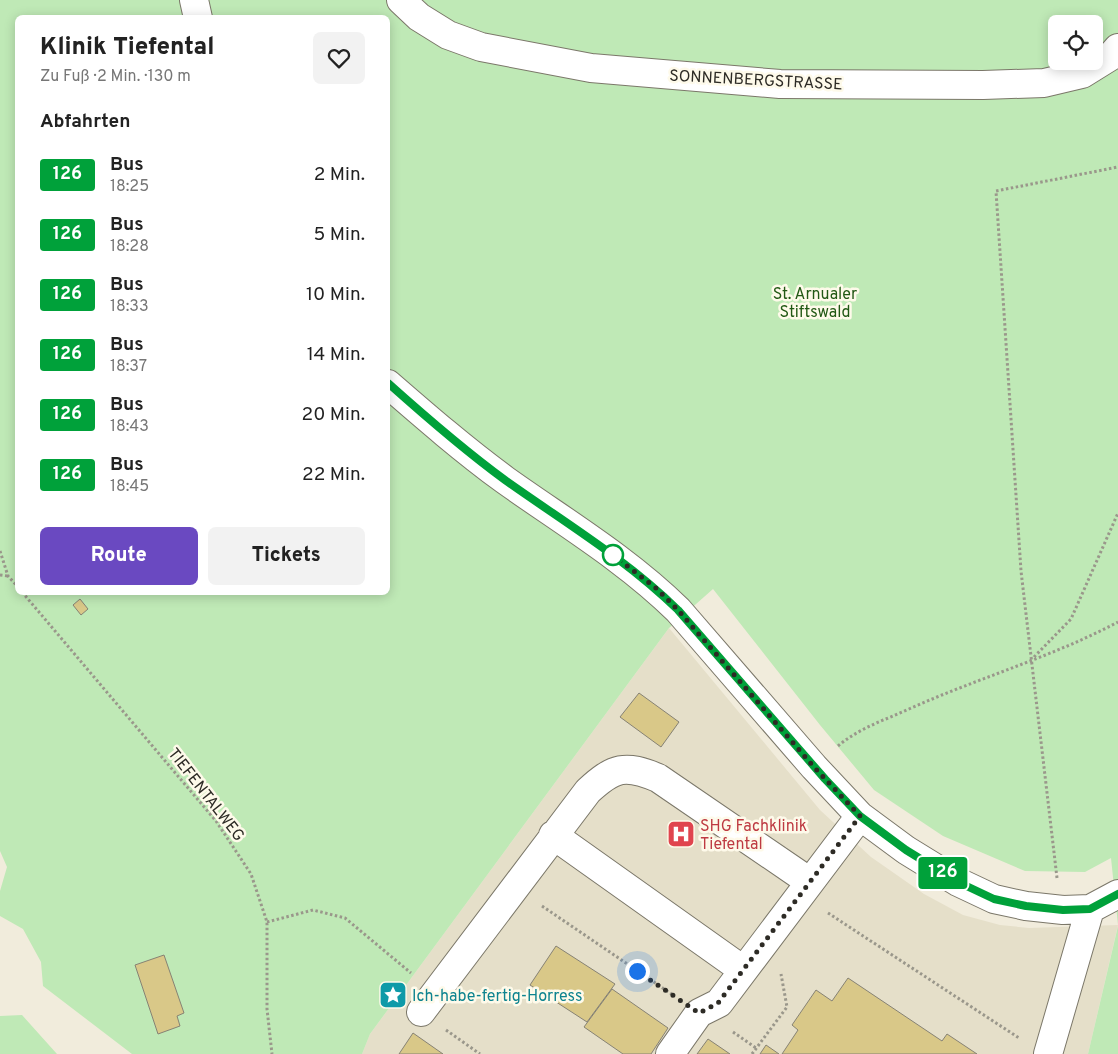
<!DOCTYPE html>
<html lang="de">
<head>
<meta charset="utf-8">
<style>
	:root { --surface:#fff; --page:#f2f2f2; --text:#222; --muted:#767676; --accent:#6a49c1 }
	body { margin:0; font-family:Overpass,sans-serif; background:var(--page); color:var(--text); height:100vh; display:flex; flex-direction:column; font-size:19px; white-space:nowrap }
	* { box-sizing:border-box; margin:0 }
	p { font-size:16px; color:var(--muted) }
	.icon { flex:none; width:28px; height:28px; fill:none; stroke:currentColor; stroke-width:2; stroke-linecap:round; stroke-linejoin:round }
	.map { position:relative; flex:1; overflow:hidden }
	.sheet { position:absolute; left:15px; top:15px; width:375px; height:580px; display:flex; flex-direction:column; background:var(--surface); border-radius:8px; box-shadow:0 2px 12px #0003 }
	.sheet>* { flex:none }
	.badge { padding:0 10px; border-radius:4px; font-size:18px; line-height:32px }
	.fabs { position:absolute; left:1048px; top:15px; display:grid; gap:10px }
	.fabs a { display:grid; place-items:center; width:55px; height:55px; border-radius:8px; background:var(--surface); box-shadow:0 2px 12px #0003; font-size:25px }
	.you { position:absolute; width:25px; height:25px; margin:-12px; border:4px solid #fff; border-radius:50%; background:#1a73e8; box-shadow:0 0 0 8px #1a73e833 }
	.map>.badge { position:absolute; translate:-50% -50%; box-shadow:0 0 0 2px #fff }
	h2 { padding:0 25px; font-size:19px; line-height:45px }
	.round { display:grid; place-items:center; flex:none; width:52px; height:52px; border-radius:8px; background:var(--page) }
	.head { display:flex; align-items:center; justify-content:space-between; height:85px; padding:0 25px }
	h1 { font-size:24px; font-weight:800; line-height:38px }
	.primary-button { display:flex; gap:10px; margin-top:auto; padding:10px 25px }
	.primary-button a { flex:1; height:58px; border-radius:8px; background:var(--accent); color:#fff; font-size:20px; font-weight:800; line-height:58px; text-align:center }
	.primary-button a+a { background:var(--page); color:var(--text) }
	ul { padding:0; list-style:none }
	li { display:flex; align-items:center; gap:15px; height:60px; padding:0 25px }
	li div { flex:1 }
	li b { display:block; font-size:19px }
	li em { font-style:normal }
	li .badge { min-width:55px; font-weight:700; text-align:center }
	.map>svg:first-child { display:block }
</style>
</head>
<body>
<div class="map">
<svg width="1118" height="1054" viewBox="0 0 1118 1054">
	<rect width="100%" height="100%" fill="#f1ecdc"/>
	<path fill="#e5dfc9" d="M669,628L820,810L871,857L924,894L963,915L1000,925L1029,928L1118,925L1088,1054H362L370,1034Z"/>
	<path fill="#bfe9b6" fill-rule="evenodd" d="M0,0H1118V925L1111,858L1085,872L1025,871L943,836L874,790L820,725L713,589L669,628L370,1034L362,1054H132L43,986L41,962L23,929L0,916V891L7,867L0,851ZM18,18H388V592H18ZM1056,24H1094V61H1056Z
		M1118,926V1054H1088Z
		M22,1015L57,1054H0V1016Z"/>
	<path fill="#d9c888" stroke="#868274" d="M80,599L88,609L81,615L73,605Z
		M639,693L679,722L661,747L620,717Z
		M556,946L615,984L587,1022L530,985Z
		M164,955L184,1013L177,1016L180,1026L158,1034L135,965Z
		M848,978L942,1041L947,1034L977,1054H782L798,1030L792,1025L816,990L832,1001Z
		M612,989L668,1028L651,1054H623L584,1027Z
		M413,1033L443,1054H399Z
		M708,1039L730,1054H697Z
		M766,1045L779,1054H760Z"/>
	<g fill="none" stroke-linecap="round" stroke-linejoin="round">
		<defs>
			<path id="minor" d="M194,0L198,18
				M401,0L419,17L448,35L481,47L591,68L780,84L983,85L1044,83L1082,74L1111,56L1118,48
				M388,384C426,417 464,450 505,480C564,522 626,559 678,610L814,767L860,816L906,850L958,882L994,899L1026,906L1063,910L1090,909L1118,894
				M553,835L743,970
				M421,1012L588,791C614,767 625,764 658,778L810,882
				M670,1054L699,1013L719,1003L860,816
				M1048,1054L1090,909"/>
		</defs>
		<use href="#minor" stroke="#7b7769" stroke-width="30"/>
		<path stroke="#9a978b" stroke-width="3" stroke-dasharray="2.5 2.5" stroke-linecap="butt" d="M0,551L8,576L18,587
			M0,575L8,576
			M22,592L216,821L251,874L267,922V1009L272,1054
			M1034,657L1071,619L1118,513
			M838,746C859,728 885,720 909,709C978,678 1052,657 1118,622
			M1057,878L1021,571L996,191L1118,167
			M542,906L673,995
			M828,913L1019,1038
			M267,922L313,910L345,918L411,973
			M446,1030L480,1054
			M733,1032L756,1048
			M752,1054L787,1007L781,974"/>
		<use href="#minor" stroke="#fff" stroke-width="28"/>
	</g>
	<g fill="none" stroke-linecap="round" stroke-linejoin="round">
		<defs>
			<path id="line" d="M388,383C426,417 464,450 505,480C564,522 626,559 678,610L825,779L860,816L906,850L958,882L994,899L1026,906L1063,910L1090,909L1118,894"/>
		</defs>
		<use href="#line" stroke="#fff" stroke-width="11"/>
		<use href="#line" stroke="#00a13a" stroke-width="8"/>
		<path stroke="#2d2b25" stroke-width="5" stroke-dasharray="0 9" d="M613,555L656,588L678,610L814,767L860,816L718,1003L699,1013L637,971"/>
	</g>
	<defs>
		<symbol id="hospital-square" viewBox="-11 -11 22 22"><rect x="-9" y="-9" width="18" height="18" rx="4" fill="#e0444e" stroke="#fefaea"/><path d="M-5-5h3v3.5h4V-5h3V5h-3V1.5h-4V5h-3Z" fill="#fff"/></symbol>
		<symbol id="sight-square" viewBox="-11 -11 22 22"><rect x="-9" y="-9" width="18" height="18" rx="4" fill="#0f9aa8" stroke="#fefaea"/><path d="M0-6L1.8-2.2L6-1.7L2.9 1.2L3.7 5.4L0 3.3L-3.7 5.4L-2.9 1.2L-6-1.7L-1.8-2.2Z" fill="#fff"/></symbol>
	</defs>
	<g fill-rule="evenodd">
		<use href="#hospital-square" x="665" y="818" width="32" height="32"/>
		<use href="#sight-square" x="377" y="979" width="32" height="32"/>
	</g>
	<circle fill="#fff" stroke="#00a13a" stroke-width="2.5" cx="613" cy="555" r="10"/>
	<g text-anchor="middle" stroke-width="5" stroke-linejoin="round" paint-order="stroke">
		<g font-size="16" fill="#2d2b25" stroke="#fefaea">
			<text transform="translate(756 79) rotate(3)" y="6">SONNENBERGSTRASSE</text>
			<text transform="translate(207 794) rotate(52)" y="6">TIEFENTALWEG</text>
		</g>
		<g font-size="16" fill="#215814" stroke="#fefaea">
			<text x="815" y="299">St. Arnualer<tspan x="815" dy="18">Stiftswald</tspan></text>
		</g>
		<g font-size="16" fill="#be3a42" stroke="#fefaea" text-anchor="start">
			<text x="700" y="831">SHG Fachklinik<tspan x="700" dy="18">Tiefental</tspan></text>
		</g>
		<g font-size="16" fill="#0d838f" stroke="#fefaea" text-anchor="start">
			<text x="412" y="1001">Ich-habe-fertig-Horress</text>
		</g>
	</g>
</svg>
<div class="fabs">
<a><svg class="icon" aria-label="locate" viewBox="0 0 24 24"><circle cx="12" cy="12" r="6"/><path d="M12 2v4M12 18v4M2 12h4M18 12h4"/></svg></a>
</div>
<div class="you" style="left:637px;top:971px"></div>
<b class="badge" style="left:943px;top:873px;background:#00a13a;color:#fff">126</b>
<section class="sheet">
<div class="head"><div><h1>Klinik Tiefental</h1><p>Zu Fuß · 2 Min. · 130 m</p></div><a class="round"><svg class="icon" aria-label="heart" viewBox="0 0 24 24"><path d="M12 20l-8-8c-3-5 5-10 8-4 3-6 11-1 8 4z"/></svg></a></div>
<h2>Abfahrten</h2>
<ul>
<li><span class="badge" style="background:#00a13a;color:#fff">126</span><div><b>Bus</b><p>18:25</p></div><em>2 Min.</em></li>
<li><span class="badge" style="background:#00a13a;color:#fff">126</span><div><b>Bus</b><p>18:28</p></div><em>5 Min.</em></li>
<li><span class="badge" style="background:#00a13a;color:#fff">126</span><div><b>Bus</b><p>18:33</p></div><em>10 Min.</em></li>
<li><span class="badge" style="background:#00a13a;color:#fff">126</span><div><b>Bus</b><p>18:37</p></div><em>14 Min.</em></li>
<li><span class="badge" style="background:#00a13a;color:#fff">126</span><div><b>Bus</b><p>18:43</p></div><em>20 Min.</em></li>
<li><span class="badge" style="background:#00a13a;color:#fff">126</span><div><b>Bus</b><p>18:45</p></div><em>22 Min.</em></li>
</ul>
<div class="primary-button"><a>Route</a><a>Tickets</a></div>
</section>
</div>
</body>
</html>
